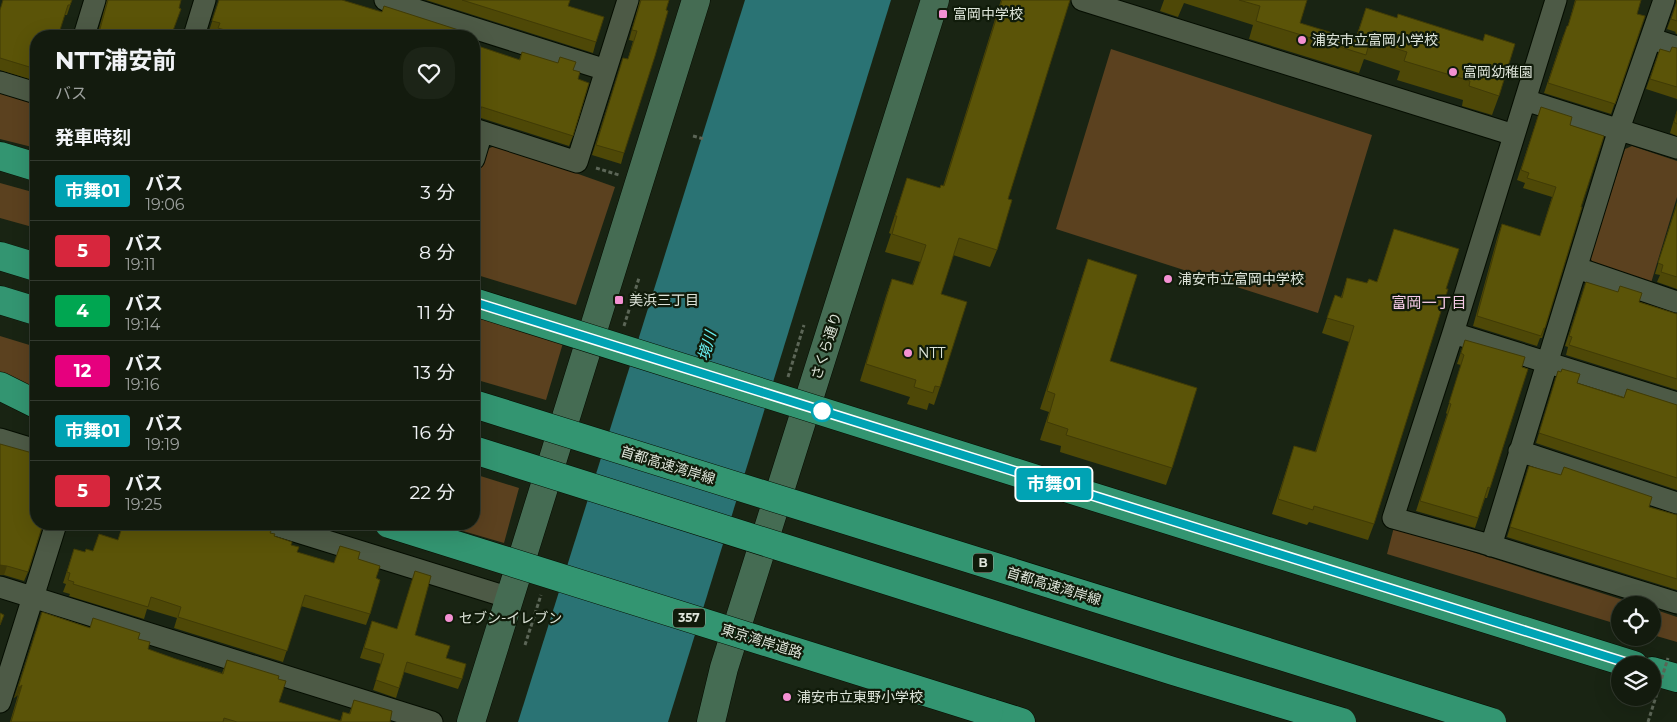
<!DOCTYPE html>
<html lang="ja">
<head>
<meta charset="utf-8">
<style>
	:root { --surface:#131b0e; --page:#1c2417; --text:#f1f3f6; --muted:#9da19e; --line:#32392e }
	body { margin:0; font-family:Montserrat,"Noto Sans JP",sans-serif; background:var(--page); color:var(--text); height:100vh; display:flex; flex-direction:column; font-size:19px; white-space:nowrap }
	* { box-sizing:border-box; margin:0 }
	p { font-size:16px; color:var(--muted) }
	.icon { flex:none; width:28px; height:28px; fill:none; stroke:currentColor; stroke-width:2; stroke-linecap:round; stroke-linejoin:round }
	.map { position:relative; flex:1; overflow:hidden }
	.sheet { position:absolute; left:30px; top:30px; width:450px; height:500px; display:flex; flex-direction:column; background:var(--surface); border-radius:20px; box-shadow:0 5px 20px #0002,0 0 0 1px var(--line) }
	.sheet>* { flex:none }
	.badge { padding:0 10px; border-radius:4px; font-size:18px; line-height:32px }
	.buttons { position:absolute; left:1611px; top:596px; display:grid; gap:10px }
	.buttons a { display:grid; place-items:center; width:50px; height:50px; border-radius:50%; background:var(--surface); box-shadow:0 5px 20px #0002,0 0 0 1px var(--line); font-size:25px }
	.map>.badge { position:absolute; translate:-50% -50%; box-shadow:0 0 0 2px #fff }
	h2 { padding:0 25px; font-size:19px; line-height:45px }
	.round { display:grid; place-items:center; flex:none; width:52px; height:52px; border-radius:20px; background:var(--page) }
	.summary { display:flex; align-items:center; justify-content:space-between; height:85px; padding:0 25px }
	h1 { font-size:24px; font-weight:700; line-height:38px }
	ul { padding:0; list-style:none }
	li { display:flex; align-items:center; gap:15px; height:60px; padding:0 25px; border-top:1px solid var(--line) }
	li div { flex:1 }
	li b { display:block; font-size:19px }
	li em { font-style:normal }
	li .badge { min-width:55px; font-weight:700; text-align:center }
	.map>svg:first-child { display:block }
</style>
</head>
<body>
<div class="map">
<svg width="1677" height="722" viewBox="0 0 1677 722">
	<rect width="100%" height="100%" fill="#192413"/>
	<path fill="#5b411f" d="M1111,49L1372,135L1318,313L1056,229Z
		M0,84L36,95V148L0,139Z
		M497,145L615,187L576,305L474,274V190L485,150Z
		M1632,146L1677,161V197L1651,283L1595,266L1590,258L1625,149Z
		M0,183L36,193V228L0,218Z
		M474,317L563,343L546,400L474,379Z
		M0,336L36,347V390L0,375Z
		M474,474L519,488L504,543L439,524H474Z
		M1394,527L1639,605H1620V625L1387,554Z
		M1653,609L1677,617V642L1653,635Z"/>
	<path fill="#2a7374" d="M745,0H891L668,722H518Z"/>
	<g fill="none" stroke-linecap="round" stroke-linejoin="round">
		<defs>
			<path id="street" d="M385,0L606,70
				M1082,0L1514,135
				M1556,0L1453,333L1393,518L1483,543L1677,603
				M84,36L95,0
				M194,36L205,0
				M1652,39L1677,47
				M0,82L36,93
				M1525,100L1677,148
				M474,129L577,162L628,0
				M474,159L482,132
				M1577,268L1677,302
				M1453,333L1677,403
				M0,439L36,450
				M1519,451L1677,503
				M272,524L510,598
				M1491,546L1619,129L1664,0
				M0,587L432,722
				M0,702L56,524"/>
			<path id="secondary" d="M471,722L696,0
				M711,722L724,668L935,0"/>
			<path id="highway" d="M0,156L36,167
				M0,256L36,267
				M0,300L36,311
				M0,386L36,404
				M1059,486L1634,665
				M1652,671L1677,678
				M989,712L1021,722"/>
		</defs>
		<use href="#street" stroke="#050d01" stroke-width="23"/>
		<use href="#secondary" stroke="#050d01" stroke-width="29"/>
		<use href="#highway" stroke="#050d01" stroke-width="29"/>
		<path stroke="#5c6657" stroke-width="3" stroke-dasharray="4 2.5" stroke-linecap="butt" d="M693,136L704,139
			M596,168L619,175
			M624,326L639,278
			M788,377L804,325
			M525,645L541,595"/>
		<use href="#street" stroke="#4d5a46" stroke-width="21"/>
		<use href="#secondary" stroke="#456c53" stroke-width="28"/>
		<use href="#highway" stroke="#339571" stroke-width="28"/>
		<defs>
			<path id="highway-bridge" d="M474,302L1059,486
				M474,404L1492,722
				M474,450L1173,671L1342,722
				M389,524L989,712"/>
		</defs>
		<use href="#highway-bridge" stroke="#050d01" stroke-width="29" stroke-linecap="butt"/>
		<path stroke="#5c6657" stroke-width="3" stroke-dasharray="4 2.5" stroke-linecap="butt" d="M1648,722L1668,658"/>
		<use href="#highway-bridge" stroke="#339571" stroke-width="28"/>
	</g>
	<path fill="#4e4807" d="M72,0L67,15H65L36,36V81L0,70V8Z
		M107,0H181L171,36H97Z
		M219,0L377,11L471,36H215L216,33L209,31Z
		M426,0H570L568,6L596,42L593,53Z
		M640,0H669L624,153L621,164L592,155L620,68L623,58L628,59L633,41L629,40Z
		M1001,0H1070L1008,199L997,250L990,267L953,255L941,294L940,387L934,405L929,403L927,410L907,404L910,397L860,381L886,296L892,279L912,285L920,262L885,252L891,234L889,233L907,178L940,188L943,186Z
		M1164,0H1307L1300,23L1355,40L1366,8L1397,18L1483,41L1485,34L1499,96L1492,115L1462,106L1463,100L1397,80L1400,71L1364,59L1359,73L1249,39L1253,25L1184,3L1178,17L1160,11Z
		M1575,0H1641L1637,14L1645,16L1611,114L1544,93L1563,36L1568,26Z
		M1676,0H1677V34L1675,33L1676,32L1667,29L1676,4Z
		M474,42L478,46L519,60L522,52L573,70L578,79L573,136L569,146L478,117H474Z
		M1677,48V99L1646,89L1660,49L1670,52Z
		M1541,107L1570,125L1581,207L1545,328L1542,338H1540L1537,346L1473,326L1498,235L1502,224L1540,236L1552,197L1523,188L1525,183L1517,180Z
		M1677,110V136L1670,133Z
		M1677,202V289L1657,282L1660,275L1655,274Z
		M1394,229L1374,524L1368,540L1309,522L1307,525L1272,514L1294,446L1315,452L1349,342L1322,333L1335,295L1341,297L1347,278L1367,283L1377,281Z
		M1088,259L1110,361L1172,468L1166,485L1060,452L1061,446L1040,440L1049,412L1040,409L1082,277Z
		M1586,282L1639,302L1677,314V390L1566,355L1568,347L1565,346Z
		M1465,340L1490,488L1487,498H1485L1475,528L1416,511L1447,414L1446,413L1461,365L1457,364Z
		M1558,371L1577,383L1624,397L1627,389L1677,405V490L1536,443Z
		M0,444L28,572L24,581L4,575Z
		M1529,466L1561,475L1564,467L1649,507L1677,515V590L1507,537Z
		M123,524H248L270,533L274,536L291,545L297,552L334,563L340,546L358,559L376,578L370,614L366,625L301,606L283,662L174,628L177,618L147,609L144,619L69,596L70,594L63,592L66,584L63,583L74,549L85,552L93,551L99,534L118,540Z
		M415,571V635L446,658L462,679L458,689L404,672L396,698L373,690L381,664L360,658L372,621L397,629Z
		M42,612L90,628L93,618L138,639L148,649L176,659L222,673L227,660L278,679L279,702L340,721L343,712L349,714L354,700L390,722H10L18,695L14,698Z"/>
	<path fill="#403b06" d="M474,107H482L478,117H474Z
		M0,565L7,566L4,575H0Z
		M22,685L18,695L14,698L18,688Z"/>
	<path fill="#5b5408" stroke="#403b06" d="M3,0H72L70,5H68L58,36H36V69L0,58V10Z
		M108,0H181L179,8L181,9L171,36H98Z
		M219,0H342L382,12L384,6L471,34V36H245L218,28L220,23L212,21Z
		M462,0H570L568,6L604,17L596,42Z
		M641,0H669L666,10L668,11L655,56L624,153L596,145L623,58L628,59L637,31L632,30Z
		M1002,0H1070L1008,199L1012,200L997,250L959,238L941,294L967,302L940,387L935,386L933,393L914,387L916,380L866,364L892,279L913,285L926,245L892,234L897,216H895L907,178L940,188L941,185L944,186Z
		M1239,0H1307L1300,23L1369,44L1366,55L1256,21L1260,6Z
		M1576,0H1641L1637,14L1645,16L1615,104L1548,83L1567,26H1568Z
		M1677,1V21L1671,19Z
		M1366,8L1397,18L1398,14L1483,41L1485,34L1515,44L1499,96L1469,86L1470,81L1404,61L1407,52L1357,36Z
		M474,42L479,44L478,46L520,60L522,52L558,63L560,57L576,62L573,70L580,72L578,79L589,83L573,136L482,107H474Z
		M1672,47L1677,48V87L1650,79L1660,49L1670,52Z
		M1541,107L1572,117L1570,125L1604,136L1581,207H1582L1545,328H1544L1541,336L1477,316L1502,224L1540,236L1556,187L1527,178L1529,173L1521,170Z
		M1677,112V124L1674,122Z
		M1677,204V277L1661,272L1663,265L1658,263Z
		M1394,229L1459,249L1446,289H1448L1374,524L1314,506L1313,510L1278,499L1294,446L1316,452L1354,326L1327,318L1335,295L1342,298L1347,278L1367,283L1369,279L1377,282Z
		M1088,259L1137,275L1110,361L1197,388L1172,468L1066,435L1068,429L1047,422L1055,394L1047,391Z
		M1586,282L1618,292L1620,286L1642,293L1639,302L1677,314V379L1569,345L1572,337L1569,336Z
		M1465,340L1525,357L1522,367L1528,369L1490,488L1488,487L1478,518L1420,501L1451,404L1449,403L1464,355L1461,353Z
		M1562,369L1580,374L1577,383L1624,398L1627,389L1677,405V478L1539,433L1558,371L1561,372Z
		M0,444L36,454V524H43L28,572L7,566L0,565Z
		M1529,466L1561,475L1564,467L1652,497L1649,507L1677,515V579L1510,527Z
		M123,524H248L271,531L270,533L275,534L274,536L292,542L291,545L299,547L297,552L334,563L340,546L360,552L358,559L380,566L376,578L380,580L370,614L305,595L287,651L178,617L181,607L151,597L148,607L73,584L74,582L68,580L70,573L67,572L74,549L85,552L86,549L93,551L99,534L118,540Z
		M415,571L431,576L415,635L450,646L446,658L466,664L462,679L407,662L399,688L376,680L384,654L364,648L372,621L397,629Z
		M42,612L90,628L93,618L140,633L138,639L150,642L148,649L176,659L223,674L227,660L279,676L278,679L286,681L279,702L341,721L343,712L350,714L354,700L392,711L390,722H237L224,718L223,722H11L22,685L18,688Z
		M0,613L4,615L0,625Z"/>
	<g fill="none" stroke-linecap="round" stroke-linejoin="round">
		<defs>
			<path id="line" d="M474,302L1634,665"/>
		</defs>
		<use href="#line" stroke="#fff" stroke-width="11"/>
		<use href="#line" stroke="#00a3b4" stroke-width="8"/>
	</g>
	<g fill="#f491d3" stroke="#101b0a" stroke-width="2">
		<rect x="938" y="9" width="10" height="10" rx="2.5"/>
		<circle cx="1302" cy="40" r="5"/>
		<circle cx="1453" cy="72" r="5"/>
		<circle cx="1168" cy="279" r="5"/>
		<rect x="614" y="295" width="10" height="10" rx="2.5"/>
		<circle cx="908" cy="353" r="5"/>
		<circle cx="449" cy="618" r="5"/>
		<circle cx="787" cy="697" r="5"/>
	</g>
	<circle fill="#fff" stroke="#00a3b4" stroke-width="2.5" cx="822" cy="411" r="10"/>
	<g text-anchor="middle" stroke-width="4.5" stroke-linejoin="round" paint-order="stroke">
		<g fill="#101b0a" stroke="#a0a89b" stroke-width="1">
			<rect x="973" y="553.5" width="20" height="19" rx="4"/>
			<rect x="673" y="608.5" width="32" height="19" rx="4"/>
		</g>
		<g font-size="12" font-weight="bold" fill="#dde4d9">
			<text x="983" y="567">B</text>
			<text x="689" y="622">357</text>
		</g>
		<g font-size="14" fill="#dde4d9" stroke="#101b0a" text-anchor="start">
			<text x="953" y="19">富岡中学校</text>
			<text x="1312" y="45">浦安市立富岡小学校</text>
			<text x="1463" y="77">富岡幼稚園</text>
			<text x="1178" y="284">浦安市立富岡中学校</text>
			<text x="629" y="305">美浜三丁目</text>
			<text x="918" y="358">NTT</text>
			<text x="459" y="623">セブン-イレブン</text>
			<text x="797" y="702">浦安市立東野小学校</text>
		</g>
		<g font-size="14" fill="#dde4d9" stroke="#101b0a">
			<text transform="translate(826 346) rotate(-72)" y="5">さくら通り</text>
			<text transform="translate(668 465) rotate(17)" y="5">首都高速湾岸線</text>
			<text transform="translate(1054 586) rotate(17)" y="5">首都高速湾岸線</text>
			<text transform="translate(762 641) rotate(17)" y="5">東京湾岸道路</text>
		</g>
		<g font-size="15" fill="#f6cbe6" stroke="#101b0a">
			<text x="1429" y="308">富岡一丁目</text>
		</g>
		<g font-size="15" font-style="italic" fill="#69f1f3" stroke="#101b0a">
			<text transform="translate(707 346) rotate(-74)" y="5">境川</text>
		</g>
	</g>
</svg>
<div class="buttons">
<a><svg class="icon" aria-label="locate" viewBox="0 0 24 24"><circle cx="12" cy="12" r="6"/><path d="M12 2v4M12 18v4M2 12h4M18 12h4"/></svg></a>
<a><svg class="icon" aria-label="layers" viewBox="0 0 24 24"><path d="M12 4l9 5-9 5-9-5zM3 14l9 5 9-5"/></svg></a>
</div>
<b class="badge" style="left:1054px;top:484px;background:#00a3b4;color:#fff">市舞01</b>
<section class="sheet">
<div class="summary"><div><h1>NTT浦安前</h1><p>バス</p></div><a class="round"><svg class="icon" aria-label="heart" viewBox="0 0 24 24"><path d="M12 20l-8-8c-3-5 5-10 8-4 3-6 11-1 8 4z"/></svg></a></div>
<h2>発車時刻</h2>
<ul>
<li><span class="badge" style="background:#00a3b4;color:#fff">市舞01</span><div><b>バス</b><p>19:06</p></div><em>3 分</em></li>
<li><span class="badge" style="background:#d7263d;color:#fff">5</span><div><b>バス</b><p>19:11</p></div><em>8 分</em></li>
<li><span class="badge" style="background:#00a651;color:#fff">4</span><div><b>バス</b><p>19:14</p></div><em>11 分</em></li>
<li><span class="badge" style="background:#e6007e;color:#fff">12</span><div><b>バス</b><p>19:16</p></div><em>13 分</em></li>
<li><span class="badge" style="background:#00a3b4;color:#fff">市舞01</span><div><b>バス</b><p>19:19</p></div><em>16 分</em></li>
<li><span class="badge" style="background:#d7263d;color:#fff">5</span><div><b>バス</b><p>19:25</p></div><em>22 分</em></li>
</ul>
</section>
</div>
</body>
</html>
